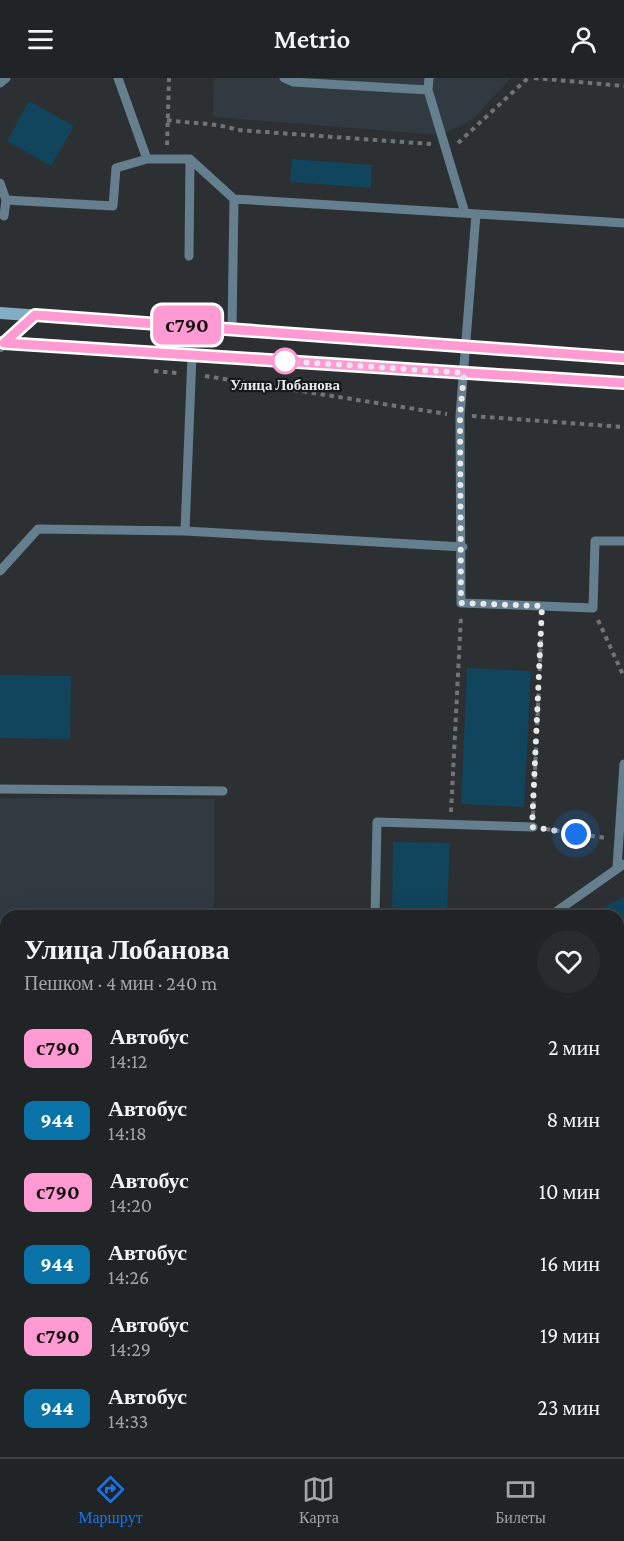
<!DOCTYPE html>
<html lang="ru">
<head>
<meta charset="utf-8">
<style>
	:root { --surface:#212426; --page:#292c2e; --text:#f1f3f6; --muted:#a2a4a7; --line:#3e4143; --accent:#1a73e8 }
	body { margin:0; font-family:"Crimson Pro",serif; background:var(--page); color:var(--text); height:100vh; display:flex; flex-direction:column; font-size:22px; white-space:nowrap }
	* { box-sizing:border-box; margin:0 }
	p { font-size:20px; color:var(--muted) }
	.icon { flex:none; width:33px; height:33px; fill:none; stroke:currentColor; stroke-width:2; stroke-linecap:round; stroke-linejoin:round }
	.map { position:relative; flex:1; overflow:hidden }
	.details { position:absolute; left:0px; top:832px; width:624px; height:548px; display:flex; flex-direction:column; background:var(--surface); border-radius:18px 18px 0 0; box-shadow:0 6px 24px #0002,0 0 0 2px var(--line) }
	.details>* { flex:none }
	.badge { padding:0 12px; border-radius:9px; font-size:21px; line-height:39px }
	.you { position:absolute; width:30px; height:30px; margin:-15px; border:4px solid #fff; border-radius:50%; background:#1a73e8; box-shadow:0 0 0 9px #1a73e833 }
	.map>.badge { position:absolute; translate:-50% -50%; box-shadow:0 0 0 3px #fff }
	.round { display:grid; place-items:center; flex:none; width:63px; height:63px; border-radius:32px; background:var(--page) }
	.summary { display:flex; align-items:center; justify-content:space-between; height:102px; padding:0 24px }
	h1 { font-size:28px; font-weight:600; line-height:45px }
	ul { padding:0; list-style:none }
	li { display:flex; align-items:center; gap:18px; height:72px; padding:0 24px }
	li div { flex:1 }
	li b { display:block; font-size:22px }
	li em { font-style:normal }
	li .badge { min-width:66px; font-weight:700; text-align:center }
	header { display:flex; justify-content:space-between; align-items:center; height:78px; padding:0 24px; background:var(--surface); font-size:27px; font-weight:600 }
	.tab-bar { display:flex; justify-content:space-around; align-items:center; height:84px; border-top:2px solid var(--line); background:var(--surface); font-size:16px; color:var(--muted) }
	.tab-bar a { display:grid; justify-items:center; gap:3px }
	.tab-bar .selected { color:var(--accent) }
	.map>svg:first-child { display:block }
</style>
</head>
<body>
<header><svg class="icon" aria-label="menu" viewBox="0 0 24 24"><path d="M4 6h16M4 12h16M4 18h16"/></svg>Metrio<svg class="icon" aria-label="person" viewBox="0 0 24 24"><circle cx="12" cy="8" r="4"/><path d="M4 21q1-7 8-7t8 7"/></svg></header>
<div class="map">
<svg width="624" height="1379" viewBox="0 0 624 1379">
	<rect width="100%" height="100%" fill="#2c3032"/>
	<path fill="#303a40" d="M214,0H511L473,41L441,57L213,39Z
		M0,720L214,721V838H6V871H0Z"/>
	<path fill="#11445d" d="M29,23L74,48L51,88L7,63Z
		M292,81L372,87L371,110L290,104Z
		M467,590L531,593L524,729L461,726Z
		M0,597L71,598L70,661L0,660Z
		M393,764L450,765L447,833L439,838H392Z
		M624,819V989L618,993V838H586Z
		M6,1336V1374H177L173,1379H0V1344Z"/>
	<path fill="#206283" d="M624,989V1379H173L177,1374H618V993Z"/>
	<g fill="none" stroke-linecap="round" stroke-linejoin="round">
		<path stroke="#707476" stroke-width="4" stroke-dasharray="4.5 4.5" stroke-linecap="butt" d="M534,0L624,8
			M167,42C191,46 214,44 237,52L431,66
			M458,65L528,0
			M167,67L169,0
			M154,293L177,295
			M205,298L447,336
			M472,338L624,349
			M598,542L624,599
			M451,734L461,538
			M533,737L542,541
			M546,751L606,760
			M618,845L624,842
			M618,897L624,908
			M618,934L624,931
			M618,985L624,981
			M20,1379L24,1374
			M128,1379L132,1374
			M159,1379L163,1374"/>
		<path stroke="#657f8e" stroke-width="9" d="M118,0L147,81
			M284,0L293,4L428,12
			M429,0L428,12L465,135
			M0,5L6,0
			M0,105L6,122L113,128L116,90L147,81H190L234,121
			M476,136L460,338L461,525L593,530L595,463H624
			M4,138L6,122
			M189,178L190,81
			M232,251L234,121L624,145
			M185,453L463,469
			M0,493L38,451L185,453L192,277
			M0,711L223,713
			M617,789L624,686
			M375,838L377,744L533,749
			M550,838L624,786
			M0,1329L6,1321"/>
		<path stroke="#657f8e" stroke-width="12" d="M0,268L35,237"/>
		<path stroke="#83acc5" stroke-width="12" d="M0,235L624,280
			M0,264L624,305"/>
	</g>
	<g fill="none" stroke-linecap="round" stroke-linejoin="round">
		<defs>
			<path id="line" d="M624,280L35,237L4,265L624,305"/>
		</defs>
		<use href="#line" stroke="#fff" stroke-width="14"/>
		<use href="#line" stroke="#ff9ad2" stroke-width="9"/>
		<path stroke="#e6e9eb" stroke-width="6" stroke-dasharray="0 10.8" d="M285,283L464,295L460,338L461,525L542,528L532,749L576,756"/>
	</g>
	<circle fill="#fff" stroke="#ff9ad2" stroke-width="3" cx="285" cy="283" r="12"/>
	<g text-anchor="middle" stroke-width="4.5" stroke-linejoin="round" paint-order="stroke">
		<g font-size="15" font-weight="bold" fill="#e6e9eb" stroke="#161819">
			<text x="285" y="312">Улица Лобанова</text>
		</g>
	</g>
</svg>
<div class="you" style="left:576px;top:756px"></div>
<b class="badge" style="left:187px;top:247px;background:#ff9ad2;color:#111">с790</b>
<section class="details">
<div class="summary"><div><h1>Улица Лобанова</h1><p>Пешком · 4 мин · 240 m</p></div><a class="round"><svg class="icon" aria-label="heart" viewBox="0 0 24 24"><path d="M12 20l-8-8c-3-5 5-10 8-4 3-6 11-1 8 4z"/></svg></a></div>
<ul>
<li><span class="badge" style="background:#ff9ad2;color:#111">с790</span><div><b>Автобус</b><p>14:12</p></div><em>2 мин</em></li>
<li><span class="badge" style="background:#0973a7;color:#fff">944</span><div><b>Автобус</b><p>14:18</p></div><em>8 мин</em></li>
<li><span class="badge" style="background:#ff9ad2;color:#111">с790</span><div><b>Автобус</b><p>14:20</p></div><em>10 мин</em></li>
<li><span class="badge" style="background:#0973a7;color:#fff">944</span><div><b>Автобус</b><p>14:26</p></div><em>16 мин</em></li>
<li><span class="badge" style="background:#ff9ad2;color:#111">с790</span><div><b>Автобус</b><p>14:29</p></div><em>19 мин</em></li>
<li><span class="badge" style="background:#0973a7;color:#fff">944</span><div><b>Автобус</b><p>14:33</p></div><em>23 мин</em></li>
</ul>
</section>
</div>
<nav class="tab-bar">
<a class="selected"><svg class="icon" aria-label="directions" viewBox="0 0 24 24"><path d="M12 3l9 9-9 9-9-9zM9 14v-3h6M13 9l2 2-2 2"/></svg>Маршрут</a>
<a><svg class="icon" aria-label="map" viewBox="0 0 24 24"><path d="M3 6l6-2 6 2 6-2v14l-6 2-6-2-6 2zM9 4v14M15 6v14"/></svg>Карта</a>
<a><svg class="icon" aria-label="tickets" viewBox="0 0 24 24"><path d="M3 7h18v10H3zM15 7v10"/></svg>Билеты</a>
</nav>
</body>
</html>
